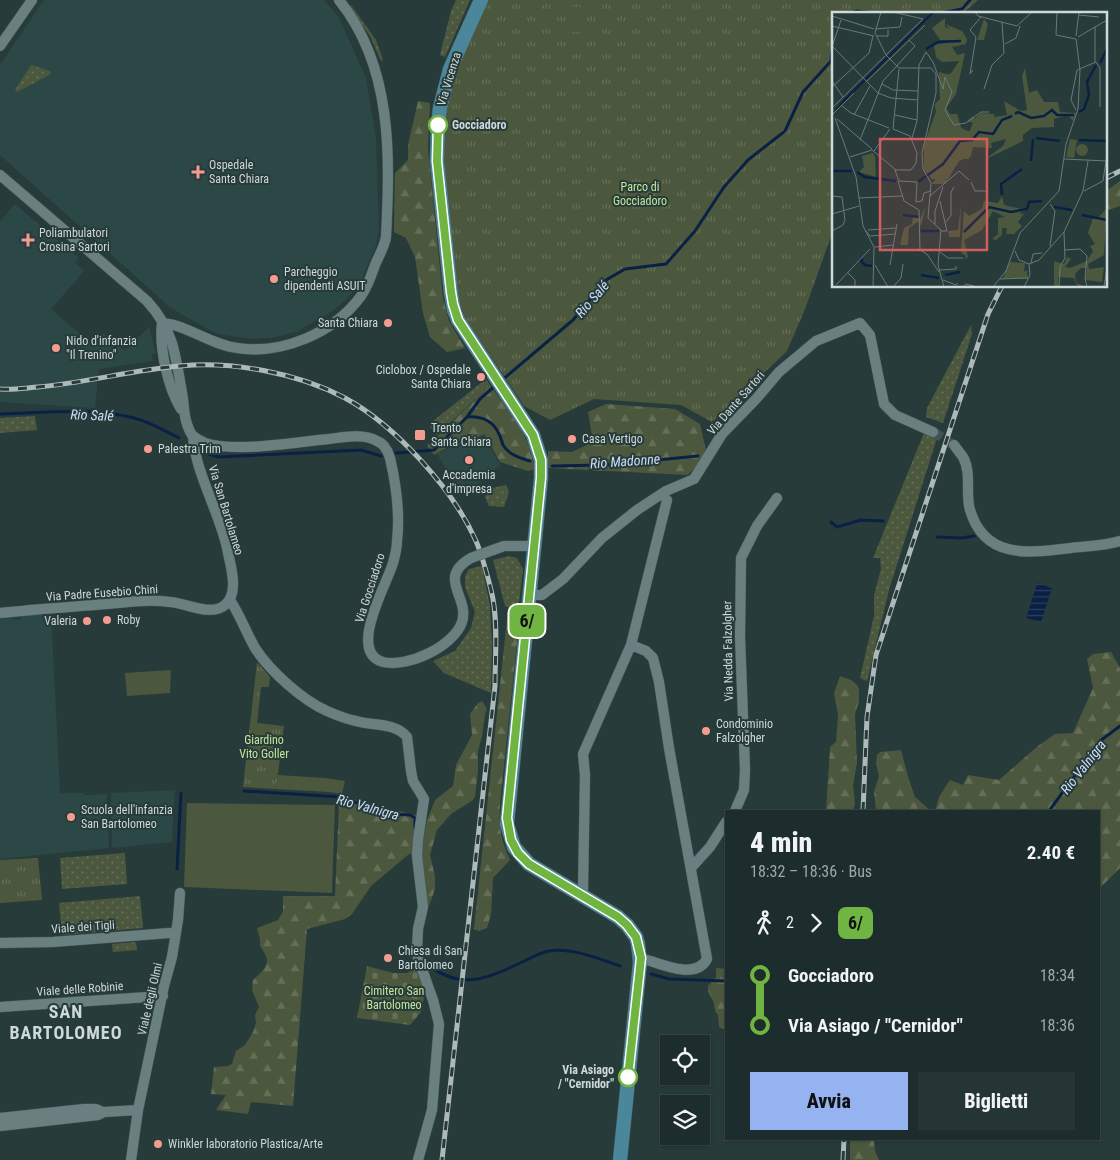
<!DOCTYPE html>
<html lang="it">
<head>
<meta charset="utf-8">
<style>
	:root { --surface:#1d2c2c; --page:#253434; --text:#f1f3f6; --muted:#a0a7a9; --line:#3b4848; --accent:#95b2f1 }
	body { margin:0; font-family:"Roboto Condensed",sans-serif; background:var(--page); color:var(--text); height:100vh; display:flex; flex-direction:column; font-size:19px; white-space:nowrap }
	* { box-sizing:border-box; margin:0 }
	p { font-size:16px; color:var(--muted) }
	.icon { flex:none; width:28px; height:28px; fill:none; stroke:currentColor; stroke-width:2; stroke-linecap:round; stroke-linejoin:round }
	.map { position:relative; flex:1; overflow:hidden }
	.drawer { position:absolute; left:725px; top:810px; width:375px; height:330px; display:flex; flex-direction:column; background:var(--surface); border-radius:0px; box-shadow:0 1px 4px #0004,0 0 0 1px var(--line) }
	.drawer>* { flex:none }
	.badge { padding:0 10px; border-radius:8px; font-size:18px; line-height:32px }
	.tools { position:absolute; left:660px; top:1035px; display:grid; gap:10px }
	.tools a { display:grid; place-items:center; width:50px; height:50px; border-radius:0px; background:var(--surface); box-shadow:0 1px 4px #0004,0 0 0 1px var(--line); font-size:25px }
	.map>.badge { position:absolute; translate:-50% -50%; box-shadow:0 0 0 2px #fff }
	.legs { display:flex; align-items:center; gap:8px; height:55px; padding:0 25px; font-size:16px }
	.legs p { margin-inline-start:auto }
	.head { display:flex; align-items:center; justify-content:space-between; height:85px; padding:0 25px }
	h1 { font-size:28px; font-weight:800; line-height:38px }
	.primary-button { display:flex; gap:10px; margin-top:auto; padding:10px 25px }
	.primary-button a { flex:1; height:58px; border-radius:0px; background:var(--accent); color:#111; font-size:20px; font-weight:800; line-height:58px; text-align:center }
	.primary-button a+a { background:var(--page); color:var(--text) }
	ul { padding:0 25px; list-style:none }
	li { display:flex; align-items:center; gap:18px; height:50px; font-size:19px }
	li i { display:grid; place-items:center; width:8px; height:100%; margin:0 6px; background:currentColor }
	li i::after { content:''; width:12px; height:12px; margin:-6px; border:4px solid; border-radius:50%; background:var(--surface) }
	li p { margin-inline-start:auto }
	li:first-child i { background:linear-gradient(#0000 50%,currentColor 0) }
	li:last-child i { background:linear-gradient(currentColor 50%,#0000 0) }
	.map>svg:first-child { display:block }
</style>
</head>
<body>
<div class="map">
<svg width="1120" height="1160" viewBox="0 0 1120 1160">
	<defs>
		<pattern id="grass-dots" width="8" height="8" patternUnits="userSpaceOnUse" patternTransform="scale(1.25)"><rect width="8" height="8" fill="#4c583d"/><path d="M2 2h.1M6 6h.1" fill="none" stroke="#656f58" stroke-width="1.8" stroke-linecap="round"/></pattern>
		<pattern id="forest-firs" width="22" height="20" patternUnits="userSpaceOnUse" patternTransform="scale(1.25)"><rect width="22" height="20" fill="#4c583d"/><path d="M5 1l3.5 6h-7zM16 11l3.5 6h-7z" fill="#656f58"/></pattern>
		<pattern id="cemetery-stones" width="16" height="16" patternUnits="userSpaceOnUse" patternTransform="scale(1.25)"><rect width="16" height="16" fill="#4c583d"/><path d="M2 7V4a2 2 0 0 1 4 0v3zM10 15v-3a2 2 0 0 1 4 0v3z" fill="#656f58"/></pattern>
		<pattern id="park-tufts" width="24" height="20" patternUnits="userSpaceOnUse" patternTransform="scale(1.25)"><rect width="24" height="20" fill="#4c583d"/><path d="M3 7l-1-3M5 7V3M7 7l1-3M15 17l-1-3M17 17v-4M19 17l1-3" fill="none" stroke="#656f58"/></pattern>
		<pattern id="water-rules" width="6" height="5" patternUnits="userSpaceOnUse" patternTransform="scale(1.25)"><rect width="6" height="5" fill="#0a2146"/><path d="M0 2.5h6" fill="none" stroke="#2c4160"/></pattern>
	</defs>
	<rect width="100%" height="100%" fill="#273b3a"/>
	<path fill="#2b4847" d="M44,0H324L339,18L366,78L376,138L379,231L376,245L362,279L349,297L333,311L298,331L272,338L251,339L217,334L172,309L0,155V65Z
		M15,204L79,258L75,263L84,271L51,309L92,344L103,333L125,351L149,327L156,353L152,354L153,361L99,369L95,408L0,402V221Z
		M483,435L501,466L481,477L482,481L461,493L437,454L460,442H472Z
		M51,613L60,793H82L85,795L107,794L109,848L0,859V619L11,618L15,620H20L22,616Z
		M175,790L172,842L112,848L111,793Z"/>
	<path fill="url(#grass-dots)" d="M456,0H470L445,57L440,55L451,11Z
		M351,5L376,40L383,60L381,61L370,36L349,6Z
		M31,65L50,71L51,74L17,92L15,90Z
		M971,325L972,334L943,423L926,417L927,408Z
		M486,379L490,385L437,435L430,427L435,423L433,421Z
		M35,416L37,430L0,433V418Z
		M924,433L937,438L889,590L867,681L860,678L874,616V595L881,569L880,558H873Z
		M506,485L509,492L504,507L489,506L485,497L492,488Z
		M509,556L517,558L523,569L518,611L505,606L493,560Z
		M482,566L490,606L492,642L491,693L444,673L433,661L455,651L471,628L475,612L465,587V576L469,569Z
		M125,853L127,884L62,889L60,858Z
		M140,896L143,928L62,935L59,903Z
		M136,942L137,950L113,952L112,944Z"/>
	<path fill="url(#forest-firs)" d="M418,101L430,103L428,149L443,298L449,321L465,348L447,352L430,337L423,313L415,257L406,238L394,232L395,173L408,160V145Z
		M1120,181V206L1106,211V191Z
		M490,385C510,413 529,433 535,469L528,471L500,462L484,434L472,440H461L434,455L427,446Z
		M606,404L675,409L700,424L707,455L688,475L548,468V451L572,452L593,442L588,412Z
		M508,610L520,614L500,804C499,828 500,837 510,860L493,878L491,914L487,928L479,931L474,929Z
		M1111,652L1120,668V868L1099,889V811H935L939,797L950,780L963,785L968,775L999,780L1038,746L1055,734L1073,733L1093,688L1087,659L1093,654Z
		M840,676L851,680L858,686L859,690V701L855,714L857,763L853,785L855,803L853,811H826L830,747L836,742L838,715L834,693Z
		M482,701L487,709L485,714L482,736L478,751V771L475,797L473,800L451,814L437,830L430,855L435,876V889L429,906L427,903L420,858L427,820L435,800L453,786L456,765L472,735L470,714L478,703Z
		M901,750L909,780L915,797L931,811H876L874,792L879,776L876,764L877,755L880,752Z
		M345,797L418,816L416,855L409,854L371,886L352,914L345,919L307,929L293,1106L251,1102L248,1114L216,1110L226,1095L211,1094L214,1067L228,1066L232,1064L236,1051L245,1045L253,1032L256,1023L255,1015L259,1007L252,990L253,980C266,968 273,963 260,946V939L257,928L278,920L283,912V896H335L339,804Z
		M716,968L726,969V1030L719,1027L718,1015L715,1011L714,1003L708,991V986L716,977Z
		M850,1139H874L875,1151L879,1160H850Z"/>
	<path fill="url(#cemetery-stones)" d="M367,966L393,973H407L417,967L426,987L421,1012L410,1025L357,1018Z"/>
	<path fill="url(#park-tufts)" d="M488,0H978L962,14H834V228L805,309L787,351L712,422L681,405L594,399L550,420L524,406L474,331L464,323L457,293L443,174L444,111L460,59Z
		M257,662L270,677L269,687H261L257,723L284,726L276,789L243,787Z
		M38,858L42,900L0,903V860Z"/>
	<path fill="#4c583d" d="M568,7H582V32H568Z
		M171,670L170,693L127,696L125,673Z
		M278,775L325,778L345,781L342,794L330,792L276,789Z
		M187,803L335,805L332,893L184,887Z"/>
	<path fill="url(#water-rules)" d="M1037,583L1052,588L1041,622L1026,618Z"/>
	<g fill="none" stroke-linecap="round" stroke-linejoin="round">
		<path stroke="#0a2146" stroke-width="3" d="M848,14L857,11L882,14
			M935,14L962,9L970,0
			M501,381L573,320L606,280L625,269L666,264L695,231L724,187L748,160L785,131L803,92L831,61L834,36
			M0,414C44,413 90,407 134,418C150,422 165,431 179,438
			M467,417C481,416 493,421 499,434C501,438 502,442 503,445C509,455 520,458 530,461
			M202,452L219,457L361,450L381,456
			M396,453L434,450L467,417L480,399L496,385
			M552,466L605,465L698,456
			M831,522L837,527L861,520L883,521
			M937,537L962,538L974,536
			M244,791L341,797L389,814L410,815L415,818V828
			M1049,811L1100,741L1120,726
			M177,869L181,793
			M424,962C458,990 484,981 520,963C529,959 539,953 549,951C570,947 600,959 620,966
			M651,974L669,979L726,981"/>
		<path stroke="#405352" stroke-width="10" stroke-dasharray="10 5" stroke-linecap="butt" d="M933,432L954,445"/>
		<defs>
			<path id="minor" d="M0,46L32,0
				M0,175L147,301C158,313 167,328 172,343C177,361 180,380 183,399C184,411 185,424 192,435C195,438 201,441 205,443C237,453 294,442 329,439C345,437 363,433 377,441C385,444 388,451 390,458C396,484 400,515 397,541C397,548 395,556 393,563C387,584 347,652 383,662C408,668 454,646 462,622C470,597 436,578 471,558
				M162,323C167,324 172,324 177,326C198,333 215,345 237,348C282,355 334,333 361,296C368,286 371,276 375,265C379,255 384,248 386,237C390,156 393,67 339,0
				M162,323C159,348 168,388 181,409
				M954,445C957,449 960,453 963,457C972,473 965,493 970,510C985,560 1029,553 1071,548C1087,546 1105,546 1120,541
				M493,550L504,546H534
				M529,595H542L563,579L602,538L637,510L666,491L694,479L722,434L756,399L779,372L816,341L860,323L870,335L884,404L895,415L933,432
				M230,600C240,615 246,632 255,648C270,671 302,700 327,711C336,715 346,719 356,721C372,726 395,722 407,737L411,771L413,781L424,799L418,840L417,856L423,907L418,929L417,948L418,958L433,1000L439,1024L432,1110L418,1160
				M0,613C35,609 70,607 106,604C127,602 149,599 170,602C186,603 211,617 225,605C240,593 230,564 227,548C219,511 195,472 193,436
				M631,645L646,651L653,658L659,682L669,748L707,959C695,981 659,963 641,958
				M735,811L744,790L745,770L740,637L741,558L757,526L777,498
				M691,868L710,847L726,822
				M581,896L583,889L585,775L583,754L631,645L667,500
				M0,943L53,942L169,933
				M0,1007L163,996
				M0,1118L84,1109H96L103,1112
				M0,1126L98,1115L104,1112L138,1110
				M131,1160L138,1110L164,986L172,957L178,920L180,893"/>
			<path id="major" d="M481,0L450,69L440,108L438,125L437,161L451,293L454,310L458,320L533,435L541,460V478L507,824L514,847L529,864L618,917L627,925L636,937L638,944L640,962L620,1160"/>
		</defs>
		<use href="#minor" stroke="#485958" stroke-width="11"/>
		<use href="#major" stroke="#485958" stroke-width="15"/>
		<use href="#minor" stroke="#6a7f7f" stroke-width="10"/>
		<use href="#major" stroke="#4a879b" stroke-width="14"/>
		<defs>
			<path id="rail" d="M1106,178L1120,171
				M0,389C13,390 25,388 38,387C85,383 132,370 180,366C233,361 298,373 345,398C395,425 453,489 476,541C482,555 490,584 493,599C498,627 495,658 495,686L442,1160
				M863,811L867,717L876,655L988,314L1002,286
				M843,1160L844,1139"/>
		</defs>
		<use href="#rail" stroke="#adbab9" stroke-width="5"/>
		<use href="#rail" stroke="#273b3a" stroke-width="3" stroke-dasharray="9" stroke-linecap="butt"/>
		<defs>
			<path id="minor-bridge" d="M471,558L493,550"/>
		</defs>
		<use href="#minor-bridge" stroke="#485958" stroke-width="11" stroke-linecap="butt"/>
		<use href="#minor-bridge" stroke="#6a7f7f" stroke-width="10"/>
	</g>
	<g fill="none" stroke-linecap="round" stroke-linejoin="round">
		<defs>
			<path id="line-1" d="M438,125L437,161L451,292L453,304L458,320L533,435L541,460V478L507,818L511,840L518,853L529,864L618,917L627,925L636,937L641,958L628,1077"/>
		</defs>
		<use href="#line-1" stroke="#fff" stroke-width="11"/>
		<use href="#line-1" stroke="#70b442" stroke-width="8"/>
	</g>
	<g fill="#fff" stroke="#70b442" stroke-width="2.5">
		<circle cx="438" cy="125" r="9"/>
		<circle cx="628" cy="1077" r="9"/>
	</g>
	<g fill="#f59c91" stroke="#273b3a" stroke-width="2">
		<path d="M195.5 164.5h5v5h5v5h-5v5h-5v-5h-5v-5h5z"/>
		<path d="M25.5 232.5h5v5h5v5h-5v5h-5v-5h-5v-5h5z"/>
		<circle cx="274" cy="279" r="5"/>
		<circle cx="388" cy="323" r="5"/>
		<circle cx="56" cy="348" r="5"/>
		<circle cx="481" cy="377" r="5"/>
		<rect x="414" y="429" width="12" height="12" rx="2.5"/>
		<circle cx="572" cy="439" r="5"/>
		<circle cx="148" cy="449" r="5"/>
		<circle cx="469" cy="460" r="5"/>
		<circle cx="107" cy="620" r="5"/>
		<circle cx="87" cy="621" r="5"/>
		<circle cx="706" cy="731" r="5"/>
		<circle cx="71" cy="817" r="5"/>
		<circle cx="388" cy="958" r="5"/>
		<circle cx="158" cy="1144" r="5"/>
	</g>
	<g text-anchor="middle" stroke-width="4" stroke-linejoin="round" paint-order="stroke">
		<g font-size="12" fill="#ced9d9" stroke="#273b3a">
			<text transform="translate(449 79) rotate(-73)" y="4">Via Vicenza</text>
			<text transform="translate(736 403) rotate(-49)" y="4">Via Dante Sartori</text>
			<text transform="translate(226 510) rotate(73)" y="4">Via San Bartolameo</text>
			<text transform="translate(370 588) rotate(-72)" y="4">Via Gocciadoro</text>
			<text transform="translate(102 593) rotate(-4)" y="4">Via Padre Eusebio Chini</text>
			<text transform="translate(728 651) rotate(-91)" y="4">Via Nedda Falzolgher</text>
			<text transform="translate(83 927) rotate(-4)" y="4">Viale dei Tigli</text>
			<text transform="translate(80 989) rotate(-4)" y="4">Viale delle Robinie</text>
			<text transform="translate(150 999) rotate(-77)" y="4">Viale degli Olmi</text>
		</g>
		<g font-size="12" font-weight="bold" fill="#ced9d9" stroke="#273b3a" text-anchor="start">
			<text x="452" y="129">Gocciadoro</text>
			<text x="614" y="1074" text-anchor="end">Via Asiago<tspan x="614" dy="14">/ "Cernidor"</tspan></text>
		</g>
		<g font-size="12" fill="#ced9d9" stroke="#273b3a" text-anchor="start">
			<text x="209" y="169">Ospedale<tspan x="209" dy="14">Santa Chiara</tspan></text>
			<text x="39" y="237">Poliambulatori<tspan x="39" dy="14">Crosina Sartori</tspan></text>
			<text x="284" y="276">Parcheggio<tspan x="284" dy="14">dipendenti ASUIT</tspan></text>
			<text x="378" y="327" text-anchor="end">Santa Chiara</text>
			<text x="66" y="345">Nido d'infanzia<tspan x="66" dy="14">"Il Trenino"</tspan></text>
			<text x="471" y="374" text-anchor="end">Ciclobox / Ospedale<tspan x="471" dy="14">Santa Chiara</tspan></text>
			<text x="431" y="432">Trento<tspan x="431" dy="14">Santa Chiara</tspan></text>
			<text x="582" y="443">Casa Vertigo</text>
			<text x="158" y="453">Palestra Trim</text>
			<text x="469" y="479" text-anchor="middle">Accademia<tspan x="469" dy="14">d'impresa</tspan></text>
			<text x="117" y="624">Roby</text>
			<text x="77" y="625" text-anchor="end">Valeria</text>
			<text x="716" y="728">Condominio<tspan x="716" dy="14">Falzolgher</tspan></text>
			<text x="81" y="814">Scuola dell'infanzia<tspan x="81" dy="14">San Bartolomeo</tspan></text>
			<text x="398" y="955">Chiesa di San<tspan x="398" dy="14">Bartolomeo</tspan></text>
			<text x="168" y="1148">Winkler laboratorio Plastica/Arte</text>
		</g>
		<g font-size="12" fill="#c6e69a" stroke="#273b3a">
			<text x="640" y="191">Parco di<tspan x="640" dy="14">Gocciadoro</tspan></text>
			<text x="264" y="744">Giardino<tspan x="264" dy="14">Vito Goller</tspan></text>
			<text x="394" y="995">Cimitero San<tspan x="394" dy="14">Bartolomeo</tspan></text>
		</g>
		<g font-size="14" font-style="italic" fill="#ccdef9" stroke="#273b3a">
			<text transform="translate(592 299) rotate(-49)" y="5">Rio Salé</text>
			<text transform="translate(92 415) rotate(2)" y="5">Rio Salé</text>
			<text transform="translate(625 461) rotate(-4)" y="5">Rio Madonne</text>
			<text transform="translate(1083 767) rotate(-52)" y="5">Rio Valnigra</text>
			<text transform="translate(368 807) rotate(15)" y="5">Rio Valnigra</text>
		</g>
		<g font-size="18" font-weight="bold" letter-spacing="1" fill="#ced9d9" stroke="#273b3a">
			<text x="66" y="1018">SAN<tspan x="66" dy="21">BARTOLOMEO</tspan></text>
		</g>
	</g>
	<g transform="translate(832 12)">
		<rect width="275" height="275" fill="#273b3a"/>
		<path d="M113,12L130,19L135,27L134,32L120,35L125,43L133,41L124,82L114,96L118,102H125L129,116L137,120L141,111L135,109L141,104L148,117H162L163,105L175,103L172,89L189,99L195,98L190,64L193,56L197,81L205,78L212,90H226L228,100L244,101L241,109L236,103L222,107V115L200,116L191,123V129L152,148L171,134L174,127L159,131L160,136L141,135L137,147H130L106,164L115,168L113,172H100L105,165L100,167L92,133L104,100L103,92L108,87L107,60L118,63L127,49L110,50L104,45L102,33L128,28ZM170,184L172,193L194,198L170,209V223L164,228L160,227L166,222V206L173,205L161,199L150,218L132,228L136,245L132,248L134,244L129,241L132,199L137,204L150,197L152,189L166,191ZM129,192L128,225H117L116,219L126,218ZM94,194L89,214L87,209L77,216L76,233H68L72,216L80,212L81,203L88,207ZM275,196L272,243L256,252L257,257L272,255L270,270L253,268L255,256H249L243,262L244,271L255,275H247L244,272L242,266L226,265V275H222V249L232,252L235,245L239,247L233,255L238,256L255,249L261,239L258,234L263,232L256,221L261,206H266Z" fill="#4c583d"/>
		<path d="M107,60L110,63L122,61L125,66L124,82L114,96L118,102H125L129,116L138,120L143,106L149,101L162,102L164,111L162,117H148L142,126L134,129L135,135H141L139,144L127,149L116,167H100L92,158V133L104,100L103,92L108,87ZM178,250L193,251L192,260L195,258L196,266H171Z" fill="#4c583d"/>
		<path d="M113,6V15L122,19L128,28H108L100,16ZM152,7L156,12L152,28H145ZM238,127L245,128L242,146L234,145ZM244 138a6 6 0 1 1 12 0a6 6 0 1 1-12 0ZM41,141L43,145L44,165L27,160L32,155L30,144ZM186,201L192,202L186,210L190,214L182,222H174L175,216H169L170,209Z" fill="#4c583d"/>
		<path d="M100,0H103L0,102L12,87Z" fill="#0a2146"/>
		<path fill="none" stroke="#0a2146" stroke-width="2.5" d="M94,37L106,30L129,29M268,51L275,37M247,100L252,97L257,83L255,70L264,53M183,102L186,100L199,106L212,104L220,98L225,103H242M204,126L228,129M247,128L275,129M199,149L201,127M0,159H20M25,160L33,165L64,169M86,170L111,152L128,129L140,128L147,120L161,122L170,108L180,104M170,183L169,172L190,157M222,195L240,198M71,203L87,205M250,203L275,208M89,219H107M132,220L157,195L179,200L195,197L197,190L210,189M31,247L29,249L33,253L40,254M89,263L107,266M113,263L128,260"/>
		<path fill="none" stroke="#6a7a7a" stroke-width="1" d="M49,0L43,21L54,43L67,56H99L104,62V81L90,141L91,157L99,171L96,206L109,218L106,253L112,275M143,0L146,4L185,14L200,0M225,0L224,23L244,27M247,3L267,5M0,4L42,17M0,14L42,24M43,17L68,15L70,5M45,24H56V18M244,24L247,0M246,25L275,8M173,32L184,26L188,14M0,35L9,8M1,35L46,81L59,86L86,88M54,43L91,7L61,0M263,50V15M264,50L268,56V95M141,58L138,62L144,25L138,18L149,5M113,65L120,80L113,98L122,113L134,111L149,100H157M0,69L11,85M34,70L93,13M50,72L61,78L86,79M0,75L37,41L41,24M152,77L160,53L172,41L170,10M10,94L19,101L57,116M0,96L53,44M244,98L239,88L245,58L264,50M0,103L22,81M22,103L38,74M63,103L85,108M3,106L24,165L31,214L42,235L41,275M5,107L40,137M61,117L78,124L85,141L84,151L79,158H63M61,117L67,57M80,126L85,109L87,53L94,40L101,50L111,77L113,65M28,128L51,69L83,34L77,28M40,138L64,158M42,139L58,117M18,145L40,138M232,147L275,149M63,158L67,169L85,170L84,190L90,189L92,181L99,179M66,169L72,189L87,198L88,238L95,242L107,260M139,170L143,179H156M252,179L271,169L275,142M0,184L10,185L13,208L11,213L0,219M98,184L127,159L137,168M27,186L70,184M108,189L115,219H109M0,202L27,194M114,210L119,203V180L122,175M103,212V199L111,175M33,218L38,224L63,222M36,218L64,216M232,220L251,179L256,149M218,234L223,199L218,192M43,235L61,233M232,238L248,237L255,244L253,266L255,275M183,239L187,248L197,252M108,240L116,246H131M199,251L201,242L210,241M197,252L207,248L232,220L233,246L228,255L227,275M43,253L56,275M58,253L65,212M107,258L124,257V254M16,261L23,268V275M168,267L196,266M111,268L124,273L126,271M4,273L38,237M61,275L69,266L71,252M131,275L134,272L145,275M161,275L174,259L188,221L227,179L234,132L246,97L248,58L244,27M192,275L198,263L197,252M272,275L275,255"/>
		<path fill="#d45d5d" fill-opacity="0.15" stroke="#d45d5d" stroke-width="2.5" d="M48,127H155V238H48Z"/>
		<rect width="275" height="275" fill="none" stroke="#ced9d9" stroke-width="2.5"/>
	</g>
</svg>
<div class="tools">
<a><svg class="icon" aria-label="locate" viewBox="0 0 24 24"><circle cx="12" cy="12" r="6"/><path d="M12 2v4M12 18v4M2 12h4M18 12h4"/></svg></a>
<a><svg class="icon" aria-label="layers" viewBox="0 0 24 24"><path d="M12 4l9 5-9 5-9-5zM3 14l9 5 9-5"/></svg></a>
</div>
<b class="badge" style="left:527px;top:621px;background:#70b442;color:#111">6/</b>
<section class="drawer">
<div class="head"><div><h1>4 min</h1><p>18:32 – 18:36 · Bus</p></div><b>2.40 €</b></div>
<div class="legs"><svg class="icon" aria-label="walk" viewBox="0 0 24 24"><circle cx="13" cy="4" r="2"/><path d="M13 8l-2 6 4 7M11 14l-3 7M7 12l3-4h3l4 4"/></svg>2<svg class="icon" aria-label="forward" viewBox="0 0 24 24"><path d="M9 5l7 7-7 7"/></svg><b class="badge" style="background:#70b442;color:#111">6/</b></div>
<ul>
<li><i style="color:#70b442"></i><b>Gocciadoro</b><p>18:34</p></li>
<li><i style="color:#70b442"></i><b>Via Asiago / &quot;Cernidor&quot;</b><p>18:36</p></li>
</ul>
<div class="primary-button"><a>Avvia</a><a>Biglietti</a></div>
</section>
</div>
</body>
</html>
